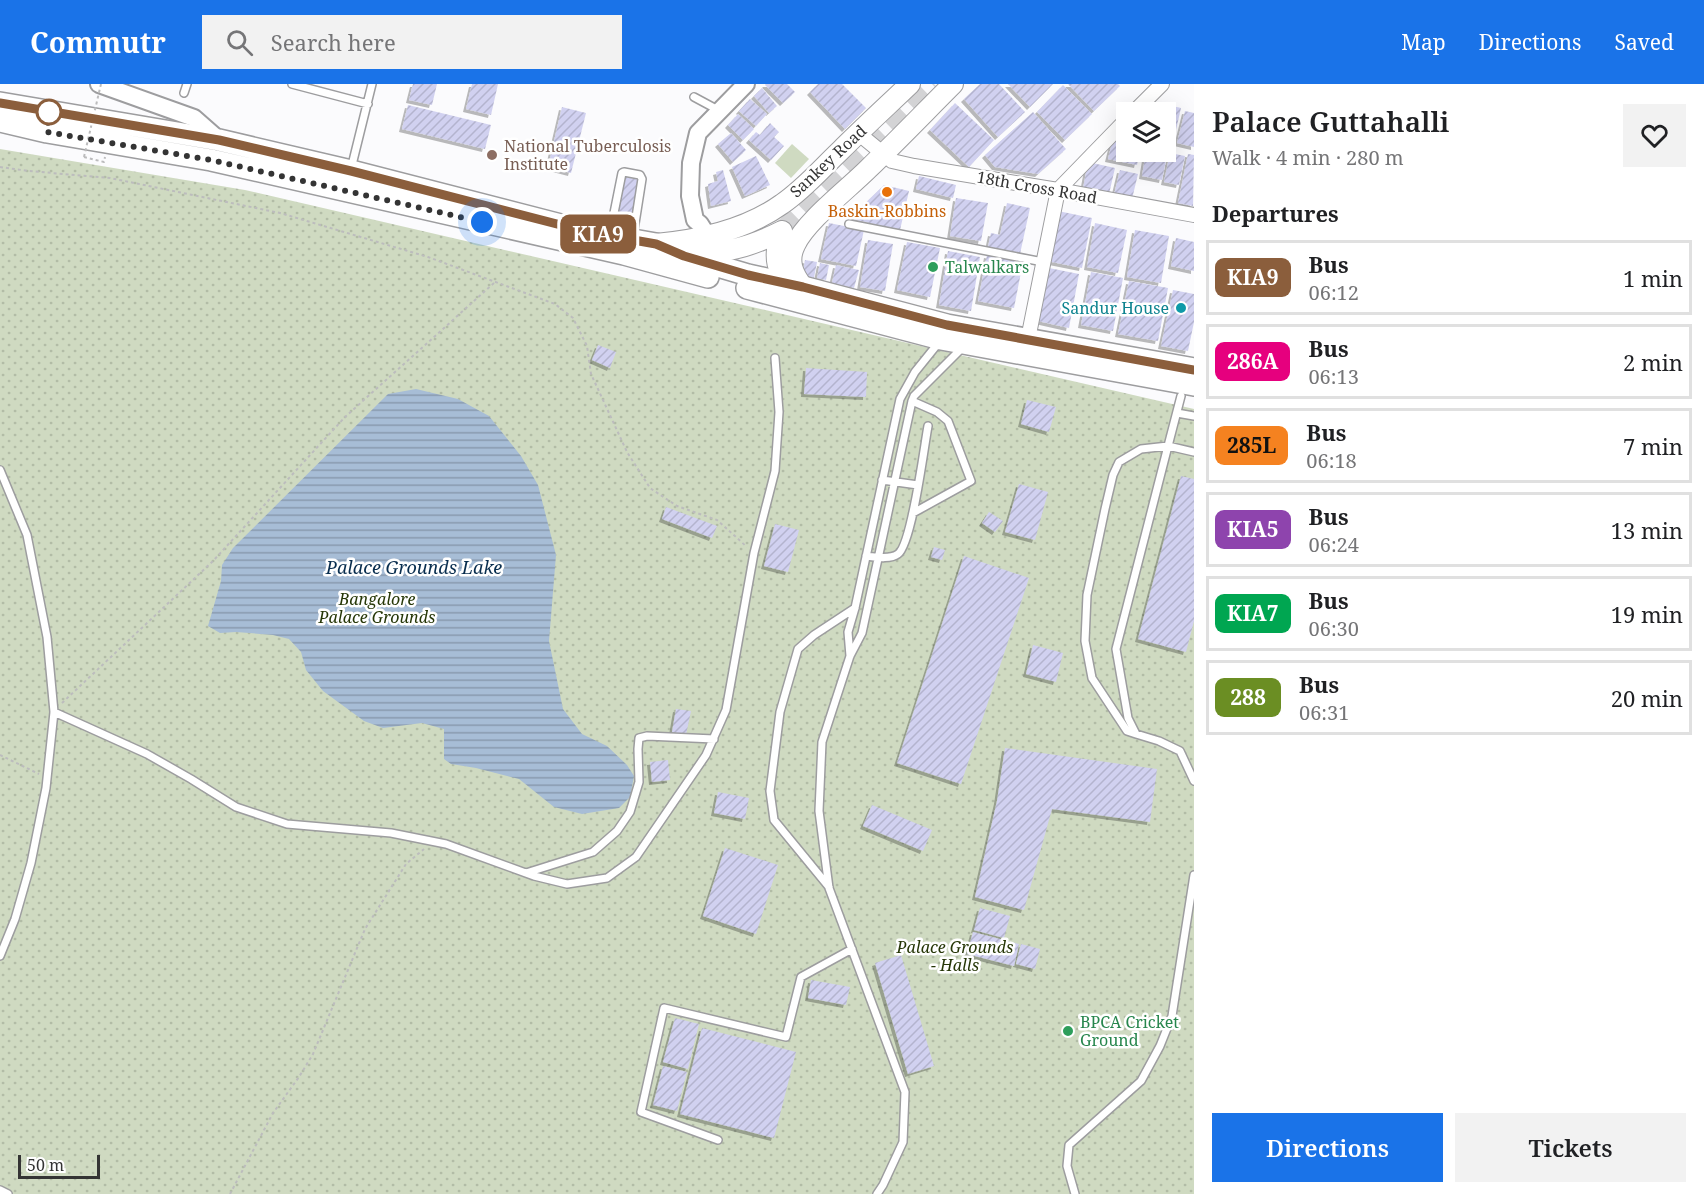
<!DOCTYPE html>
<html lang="en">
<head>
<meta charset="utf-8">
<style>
	:root { --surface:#fff; --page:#f2f2f2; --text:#202124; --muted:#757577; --line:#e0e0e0; --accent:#1a73e8 }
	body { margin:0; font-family:"Noto Serif",serif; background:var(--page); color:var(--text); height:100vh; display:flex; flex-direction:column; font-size:22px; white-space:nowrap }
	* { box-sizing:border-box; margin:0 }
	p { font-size:20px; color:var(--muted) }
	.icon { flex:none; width:33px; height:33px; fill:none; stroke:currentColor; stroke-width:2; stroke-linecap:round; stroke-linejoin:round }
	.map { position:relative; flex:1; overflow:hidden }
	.drawer { display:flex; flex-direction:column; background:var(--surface); width:510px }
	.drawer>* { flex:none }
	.badge { padding:0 12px; border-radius:9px; font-size:21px; line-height:39px }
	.controls { position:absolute; left:1116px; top:18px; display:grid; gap:12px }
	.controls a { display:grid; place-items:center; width:60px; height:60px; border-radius:0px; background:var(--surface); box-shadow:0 6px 24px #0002; font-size:30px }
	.scale { position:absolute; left:18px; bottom:15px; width:82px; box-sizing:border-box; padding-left:6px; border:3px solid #343434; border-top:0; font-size:16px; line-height:21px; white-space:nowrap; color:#343434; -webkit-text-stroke:4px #fff; paint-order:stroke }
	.you { position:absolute; width:30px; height:30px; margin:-15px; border:4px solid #fff; border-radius:50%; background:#1a73e8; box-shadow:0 0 0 9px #1a73e833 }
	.map>.badge { position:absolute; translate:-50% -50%; box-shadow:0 0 0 3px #fff }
	h2 { padding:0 18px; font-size:22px; line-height:54px }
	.round { display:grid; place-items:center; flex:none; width:63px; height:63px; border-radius:0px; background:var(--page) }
	.overview { display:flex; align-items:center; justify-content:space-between; height:102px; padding:0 18px }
	h1 { font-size:28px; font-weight:600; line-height:45px }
	.primary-button { display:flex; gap:12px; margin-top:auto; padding:12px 18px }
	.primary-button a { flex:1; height:69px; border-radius:0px; background:var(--accent); color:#fff; font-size:24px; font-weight:600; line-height:69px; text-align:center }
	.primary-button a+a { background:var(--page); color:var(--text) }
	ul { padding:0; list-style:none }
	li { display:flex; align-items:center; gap:18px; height:75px; margin:0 12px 9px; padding:0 6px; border:3px solid var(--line); border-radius:0px }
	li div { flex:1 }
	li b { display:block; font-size:22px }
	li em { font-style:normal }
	li .badge { min-width:66px; font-weight:700; text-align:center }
	header { display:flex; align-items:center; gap:36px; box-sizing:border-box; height:84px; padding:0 30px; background:var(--accent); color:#fff }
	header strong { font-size:28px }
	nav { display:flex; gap:33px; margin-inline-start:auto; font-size:21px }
	.search { width:420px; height:54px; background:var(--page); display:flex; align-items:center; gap:15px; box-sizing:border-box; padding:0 21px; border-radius:0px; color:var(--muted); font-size:22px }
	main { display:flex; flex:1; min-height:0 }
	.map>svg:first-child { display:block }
</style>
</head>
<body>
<header>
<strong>Commutr</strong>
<div class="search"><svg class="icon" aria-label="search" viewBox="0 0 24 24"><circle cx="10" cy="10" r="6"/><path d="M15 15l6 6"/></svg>Search here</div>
<nav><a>Map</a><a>Directions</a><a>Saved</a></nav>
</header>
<main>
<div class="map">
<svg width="1194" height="1110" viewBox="0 0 1194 1110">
	<defs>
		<pattern id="park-dots" width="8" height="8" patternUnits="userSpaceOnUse" patternTransform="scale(1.5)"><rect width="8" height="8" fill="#cfdac1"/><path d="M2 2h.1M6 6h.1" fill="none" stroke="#b2bca6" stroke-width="1.8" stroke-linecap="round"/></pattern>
		<pattern id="water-rules" width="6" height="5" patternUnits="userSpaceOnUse" patternTransform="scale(1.5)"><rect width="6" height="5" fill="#a7bdd6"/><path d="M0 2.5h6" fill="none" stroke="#899aae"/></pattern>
		<pattern id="building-hatch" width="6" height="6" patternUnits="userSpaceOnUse" patternTransform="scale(1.5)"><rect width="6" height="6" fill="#d1d1f0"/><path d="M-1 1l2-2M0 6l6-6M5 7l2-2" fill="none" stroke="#b4b4ce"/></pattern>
		<filter id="shadow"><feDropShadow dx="-3" dy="3" stdDeviation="0" flood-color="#0004"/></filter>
	</defs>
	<rect width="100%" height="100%" fill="#fbfbfd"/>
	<path fill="#cfdac1" d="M792,60L809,75L791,94L775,79Z"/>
	<path fill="url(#park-dots)" d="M0,65L245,106L1194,325V1110H0Z"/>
	<path fill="url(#water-rules)" d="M416,305L458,315L489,332L521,372L538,401L556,471L549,557L563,625L582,650L607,662L627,681L634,692L630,713L619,724L582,730L554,723L519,695L476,684L451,680L444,675V645L422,639L383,644L364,637L323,607L306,586L301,568L289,555L273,551L236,548L220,549L208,542L221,497L222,481L233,464L388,310Z"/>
	<path fill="url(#building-hatch)" filter="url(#shadow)" d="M413,0H437L432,21L409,16Z
		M472,0H498L491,31L466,25Z
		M766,0H787L795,8L783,19L765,1Z
		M818,0H842L866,24L845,45L810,8Z
		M980,0H999L1025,28L998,53L964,15Z
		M1008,0H1053L1030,23Z
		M1068,0H1118L1120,2L1094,27Z
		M1063,1L1092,30L1065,56L1037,28Z
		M762,4L777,22L769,29L754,12Z
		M750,15L767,30L756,42L739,27Z
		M1151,17L1181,24L1173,59L1166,57V28H1148Z
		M955,19L994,56L969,83L930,46Z
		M408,21L491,41L485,65L402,45Z
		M562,23L586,29L571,89L548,83Z
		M1185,27L1194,29V63L1177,59Z
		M1033,28L1066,65L1038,90L995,83L985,71Z
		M738,30L754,45L743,56L728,41Z
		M770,39L779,48L774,53L784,62L771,76L749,56L756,48L760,51Z
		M731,49L746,66L733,78L718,60Z
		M1113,55L1126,58V68H1140L1137,81L1108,75Z
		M1166,66H1168L1162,96L1142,92L1146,68H1166Z
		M1170,69L1185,72L1179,101L1164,98Z
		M1188,70L1194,71L1193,122L1178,119Z
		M756,72L770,101L745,112L732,83Z
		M1088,78L1115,84L1109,110L1083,105Z
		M723,86L731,117L711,122L708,100L718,97L716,88Z
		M1120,86L1138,90L1132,115L1114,111Z
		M919,92L956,101L953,114L916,105Z
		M625,93L641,96L632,138L616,134Z
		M884,101L909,107L900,146L853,135L855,129Z
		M956,114L988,119L981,157L950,152Z
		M1007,119L1030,124L1020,170L988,163L991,149L1000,151Z
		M1058,127L1092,134L1082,184L1047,177Z
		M829,139L864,146L856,182L821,175Z
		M1095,139L1127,146L1118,189L1087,183Z
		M1135,146L1169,152L1161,199L1127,193Z
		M1176,154L1194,158V187L1171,182Z
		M868,156L893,160L885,207L860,203Z
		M907,158L940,164L930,213L897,206Z
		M948,167L980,173L971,227L939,221Z
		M987,171L1023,178L1014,224L978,217Z
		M805,176L817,178L814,194L802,192Z
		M820,179L829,181L826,196L817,194Z
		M836,181L859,186L854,204L832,199Z
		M1049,184L1079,190L1069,244L1038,237Z
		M1091,188L1123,194L1113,247L1081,241Z
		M1129,197L1168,204L1158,257L1118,250Z
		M1173,206L1194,210V238L1188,267L1161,262Z
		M598,261L616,268L610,284L592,276Z
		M806,284L867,288L866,313L804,310Z
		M1027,316L1056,323L1049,348L1021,340Z
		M1181,392L1194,395V537L1186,568L1138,555Z
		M1019,400L1048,408L1035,456L1005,448Z
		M666,423L717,442L712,454L662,435Z
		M989,428L1003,437L995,448L982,439Z
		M775,440L799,446L788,488L764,482Z
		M934,463L945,466L942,476L931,473Z
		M964,472L1029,494L961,700L897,679Z
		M1033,561L1063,569L1056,598L1026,590Z
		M676,625L691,627L686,651L672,648Z
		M1005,664L1157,685L1150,738L1052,725L1024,826L975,813L997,717Z
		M668,676L670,696L652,698L650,678Z
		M718,708L749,714L745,735L714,729Z
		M872,721L932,746L923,767L863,742Z
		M725,764L778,781L756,850L703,832Z
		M980,824L1010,832L1004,854L974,846Z
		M973,848L1019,860L1014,882L967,870Z
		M1021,860L1040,865L1035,885L1016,880Z
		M901,871L934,982L908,990L875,879Z
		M811,896L850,903L846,921L808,914Z
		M675,934L699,940L688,985L663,978Z
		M702,944L796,968L774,1054L680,1030Z
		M663,982L687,988L677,1027L653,1021Z"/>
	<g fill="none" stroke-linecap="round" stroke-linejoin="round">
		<path stroke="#d3d3d5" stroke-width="20" stroke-dasharray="20 10" stroke-linecap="butt" d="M782,147L934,0"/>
		<defs>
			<path id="service" d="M292,0L368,20
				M184,9L187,0
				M694,13L720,27
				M351,85L372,0
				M849,140L1043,178
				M610,149L622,89L624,88L640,91L642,95L633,152
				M912,317L937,328L948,337L971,397L913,429
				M1177,329L1194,332
				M1194,368L1168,362L1116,565L1128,634L1136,650L1159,657L1180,667L1194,697
				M0,386L27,451L47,553L54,628L46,704L31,779L15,835L0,872
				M882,396L918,401
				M866,472C875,473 890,476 898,470C912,460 924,363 928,342
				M850,572L848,548L855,524L900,315L915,288L940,257
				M54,628L147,670L191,695L236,723L287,740L391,749L446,760L534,792L567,800L607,794L636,773L706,671L726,626L754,469L775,387L779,328L775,274
				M1136,650L1127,647L1092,594L1085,557L1087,511L1105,425L1113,391L1119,378L1141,365L1168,362L1181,312
				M526,789L593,768L617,747L630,728L639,698L638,665L639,654L647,652L714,655
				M829,803L774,736L770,707L780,628L798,565L814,551L855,524
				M718,1056L641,1028L664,924L786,953L801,893L852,865
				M0,1106L8,1110
				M877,1110L883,1101L903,1058L905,1008L829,804L819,727L822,658L850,572L862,549L912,317L914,312L962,264
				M1075,1110L1067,1082L1069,1061L1141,997L1160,962L1172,932L1194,791"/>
			<path id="minor" d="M1134,28L1162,0
				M858,49L892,77L914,82L1058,106L1194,131
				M1058,106L1126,36
				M1028,255L1058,106"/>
			<path id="tertiary" d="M99,0L194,34L219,56
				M707,151L700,140L695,136L690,112L691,79L698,49L746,0"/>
			<path id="secondary" d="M782,147C777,159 774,175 780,187C781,191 786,195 788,199
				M656,160C700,156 746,146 782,120C804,105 821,85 840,67C863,44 887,22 910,0
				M687,171C726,168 746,165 782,147
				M803,203C793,190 787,177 795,161C806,137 848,105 868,85C897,57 925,28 953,0"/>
			<path id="primary" d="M0,19L219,56L351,87L588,148L656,160L684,172L748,191L803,203L947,241L1194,285
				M0,37L47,48L211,76L624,170L708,193
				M747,204L941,255L1194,301"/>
		</defs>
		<use href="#service" stroke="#9d9d9f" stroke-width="10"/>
		<use href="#minor" stroke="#9d9d9f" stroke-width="16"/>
		<use href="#tertiary" stroke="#9d9d9f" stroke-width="20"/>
		<use href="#secondary" stroke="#9d9d9f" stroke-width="22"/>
		<use href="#primary" stroke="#9d9d9f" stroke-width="24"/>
		<path stroke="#bcbcbd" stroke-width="2" stroke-dasharray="3 3" stroke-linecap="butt" d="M84,73L104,78L105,73
			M0,83L29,87L110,94L280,129L428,173L555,220L573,234L587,262L591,290L627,368L650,404L677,422L717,436L747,463
			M62,619L213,477L345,333L494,199
			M0,671L39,690
			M230,1110L273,1029L299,993L313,970L365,845L406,780L424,765"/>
		<use href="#service" stroke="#fff" stroke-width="7"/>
		<use href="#minor" stroke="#fff" stroke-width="14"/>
		<use href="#tertiary" stroke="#fff" stroke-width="16"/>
		<use href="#secondary" stroke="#fff" stroke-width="20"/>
		<use href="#primary" stroke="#fff" stroke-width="21"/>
		<path stroke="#bcbcbd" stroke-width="2" stroke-dasharray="3 3" stroke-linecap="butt" d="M84,73L101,0"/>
	</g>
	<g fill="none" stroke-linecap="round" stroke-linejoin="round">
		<defs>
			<path id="line" d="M0,19L219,56L351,87L588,148L656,160L684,172L748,191L803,203L947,241L1194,286"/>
		</defs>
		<use href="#line" stroke="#fff" stroke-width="14"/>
		<use href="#line" stroke="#8b5e3c" stroke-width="9"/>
		<path stroke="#343434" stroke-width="6" stroke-dasharray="0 10.8" d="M49,28L47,48L211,76L482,138"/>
	</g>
	<circle fill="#fff" stroke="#8b5e3c" stroke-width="3" cx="49" cy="28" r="12"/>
	<circle fill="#8d6e63" stroke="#fff" stroke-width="2" cx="492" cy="71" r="6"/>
	<circle fill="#e8710a" stroke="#fff" stroke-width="2" cx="887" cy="108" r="6"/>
	<g fill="#2e9e5b" stroke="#fff" stroke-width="2">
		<circle cx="933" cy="183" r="6"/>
		<circle cx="1068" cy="947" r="6"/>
	</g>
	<circle fill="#0f9aa8" stroke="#fff" stroke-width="2" cx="1181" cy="224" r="6"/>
	<g text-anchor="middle" stroke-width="5" stroke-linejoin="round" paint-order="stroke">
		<g font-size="16" fill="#785e54" stroke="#fff" text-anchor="start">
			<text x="504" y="68">National Tuberculosis<tspan x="504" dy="18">Institute</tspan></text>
		</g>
		<g font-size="16" fill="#343434" stroke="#fff">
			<text transform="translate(828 77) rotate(-43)" y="6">Sankey Road</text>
			<text transform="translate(1037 103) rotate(10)" y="6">18th Cross Road</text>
		</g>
		<g font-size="16" fill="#c56008" stroke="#fff">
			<text x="887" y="133">Baskin-Robbins</text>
		</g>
		<g font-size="16" fill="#27864d" stroke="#fff" text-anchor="start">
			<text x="945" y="189">Talwalkars</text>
			<text x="1080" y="944">BPCA Cricket<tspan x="1080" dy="18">Ground</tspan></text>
		</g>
		<g font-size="16" fill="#0d838f" stroke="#fff" text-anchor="end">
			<text x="1169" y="230">Sandur House</text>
		</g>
		<g font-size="16" font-style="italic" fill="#263707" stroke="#fff">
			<text x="377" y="521">Bangalore<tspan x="377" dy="18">Palace Grounds</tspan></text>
			<text x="955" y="869">Palace Grounds<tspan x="955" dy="18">- Halls</tspan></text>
		</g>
		<g font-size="18" font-style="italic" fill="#082d4e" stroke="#fff">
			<text x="414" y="490">Palace Grounds Lake</text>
		</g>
	</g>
</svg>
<div class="controls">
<a><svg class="icon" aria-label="layers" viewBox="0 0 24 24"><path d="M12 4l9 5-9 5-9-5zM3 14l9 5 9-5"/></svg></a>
</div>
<div class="scale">50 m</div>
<div class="you" style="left:482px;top:138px"></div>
<b class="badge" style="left:598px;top:150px;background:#8b5e3c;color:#fff">KIA9</b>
</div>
<section class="drawer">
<div class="overview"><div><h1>Palace Guttahalli</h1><p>Walk · 4 min · 280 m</p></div><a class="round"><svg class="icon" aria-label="heart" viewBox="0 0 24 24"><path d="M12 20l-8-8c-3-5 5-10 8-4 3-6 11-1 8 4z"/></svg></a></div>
<h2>Departures</h2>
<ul>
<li><span class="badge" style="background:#8b5e3c;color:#fff">KIA9</span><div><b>Bus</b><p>06:12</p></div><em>1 min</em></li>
<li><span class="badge" style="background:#e6007e;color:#fff">286A</span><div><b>Bus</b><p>06:13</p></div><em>2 min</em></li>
<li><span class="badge" style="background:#f58220;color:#111">285L</span><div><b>Bus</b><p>06:18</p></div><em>7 min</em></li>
<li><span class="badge" style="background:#8e44ad;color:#fff">KIA5</span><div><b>Bus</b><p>06:24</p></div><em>13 min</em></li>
<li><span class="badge" style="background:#00a651;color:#fff">KIA7</span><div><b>Bus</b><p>06:30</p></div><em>19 min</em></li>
<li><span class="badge" style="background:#6b8e23;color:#fff">288</span><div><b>Bus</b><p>06:31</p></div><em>20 min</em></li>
</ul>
<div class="primary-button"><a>Directions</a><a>Tickets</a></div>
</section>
</main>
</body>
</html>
